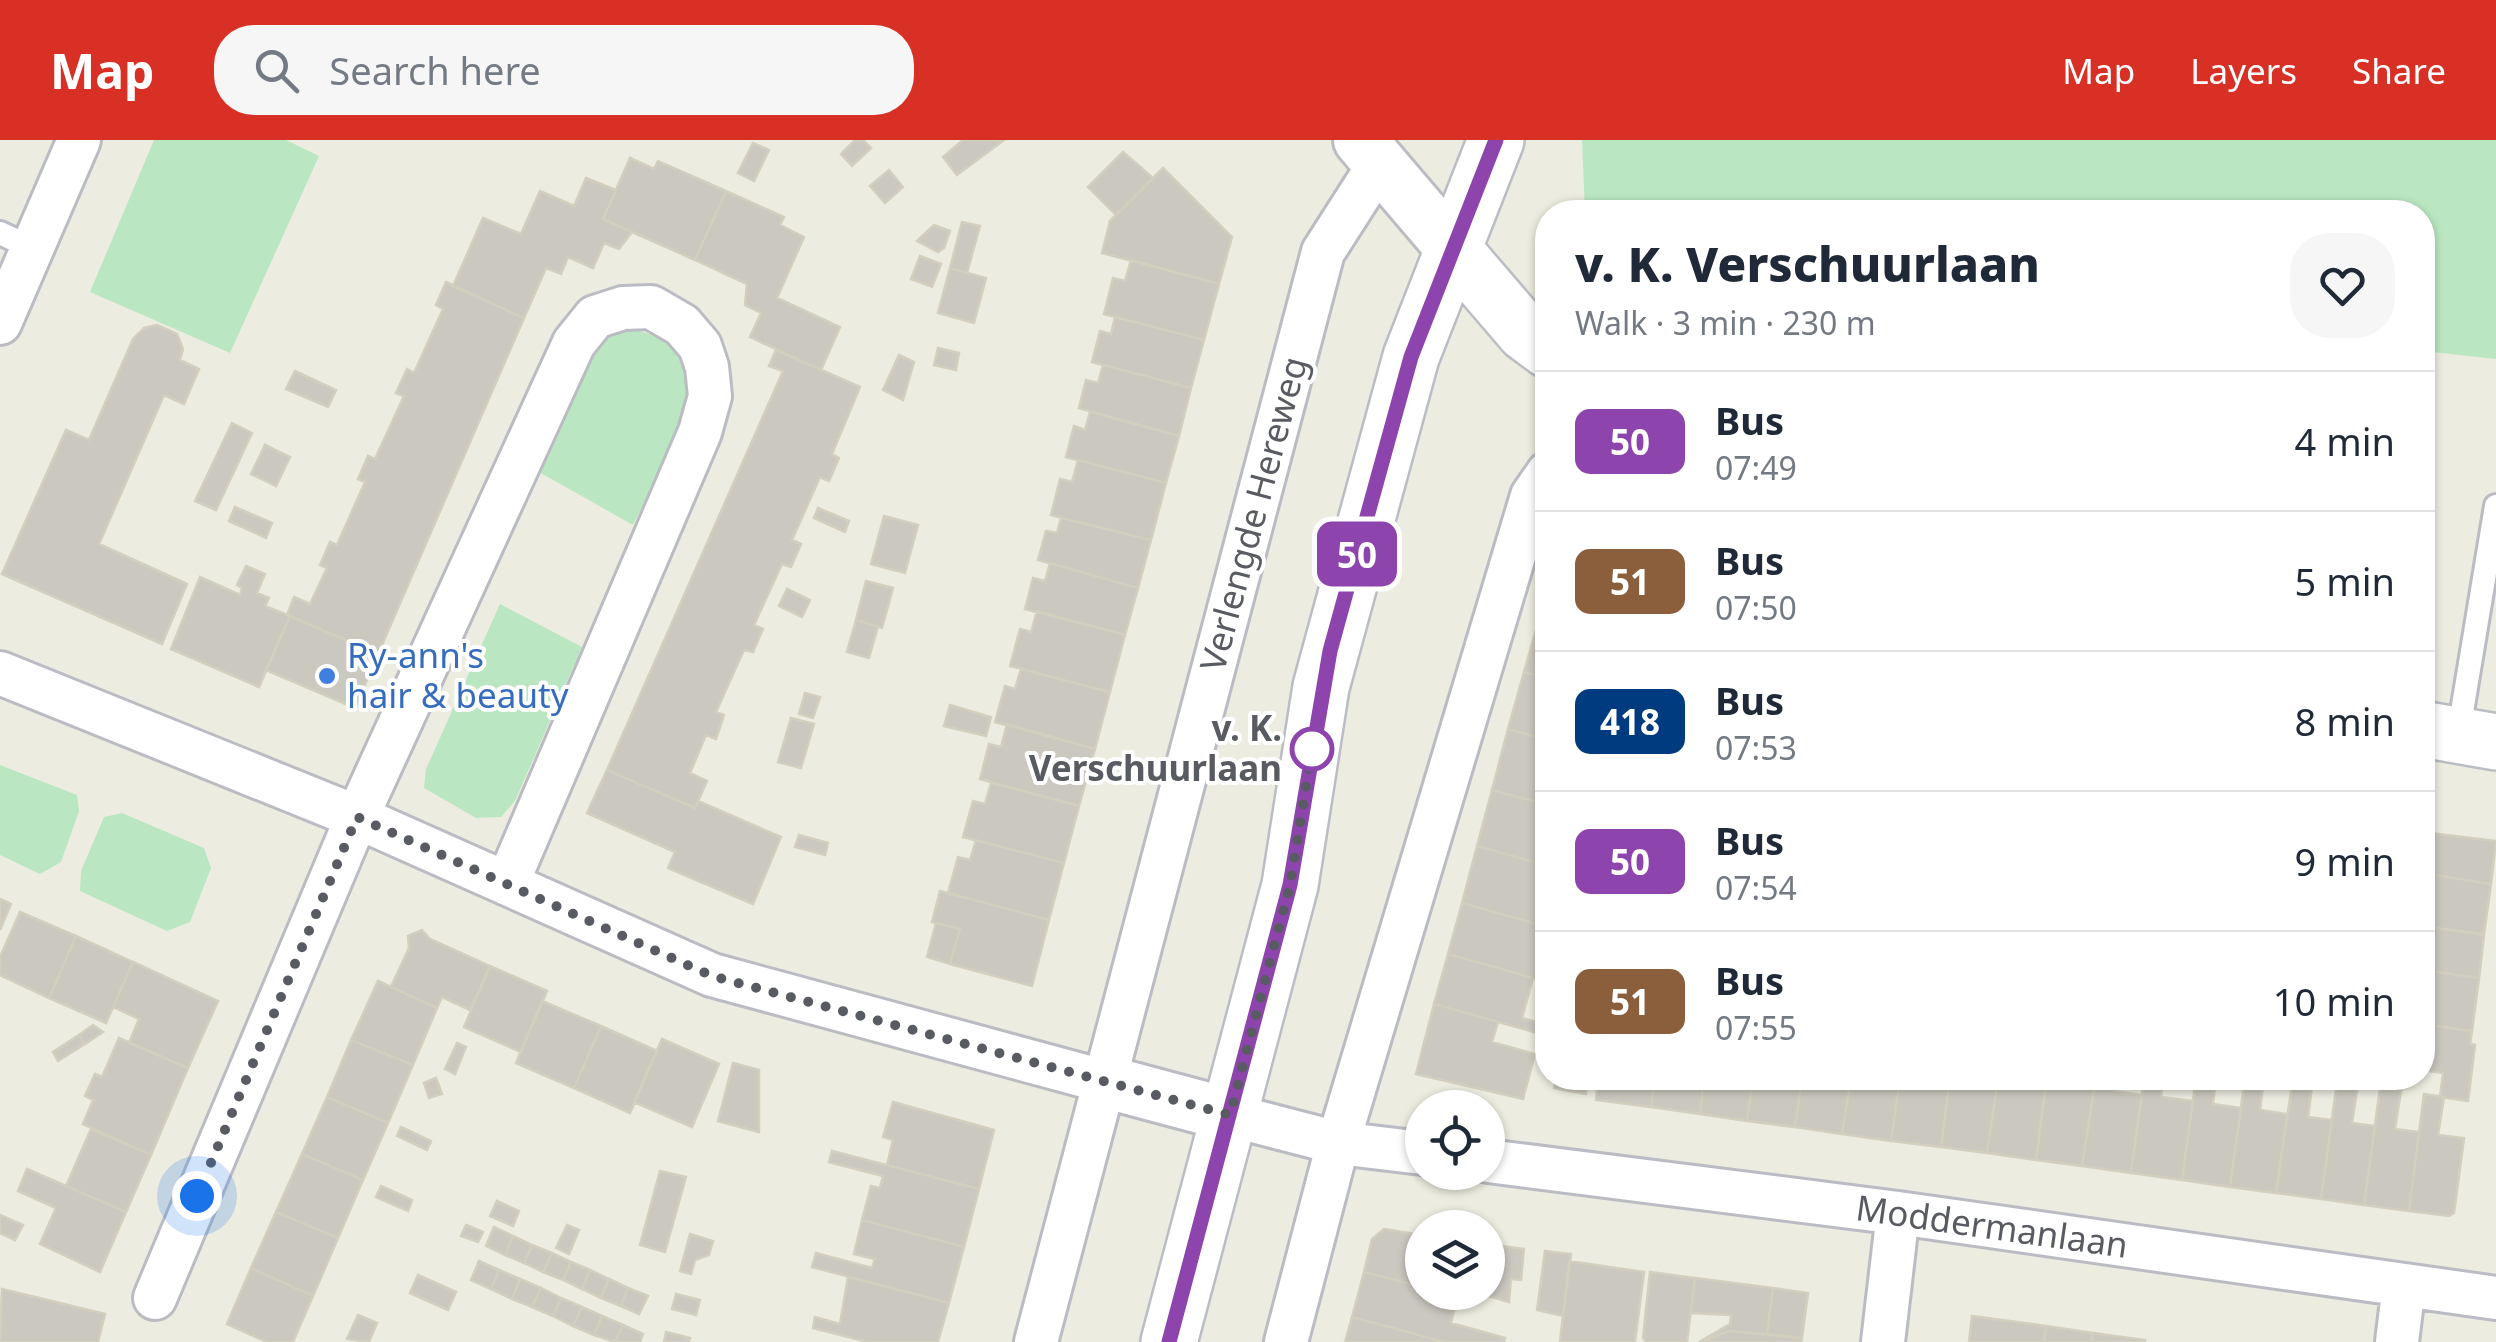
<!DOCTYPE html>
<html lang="en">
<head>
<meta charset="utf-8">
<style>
	:root { --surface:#fff; --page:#f6f6f7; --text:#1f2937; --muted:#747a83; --line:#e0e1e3; --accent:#d93025 }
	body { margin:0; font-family:"Noto Sans",sans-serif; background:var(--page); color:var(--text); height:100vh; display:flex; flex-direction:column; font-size:38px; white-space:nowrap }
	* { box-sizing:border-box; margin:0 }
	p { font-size:32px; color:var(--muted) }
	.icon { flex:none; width:55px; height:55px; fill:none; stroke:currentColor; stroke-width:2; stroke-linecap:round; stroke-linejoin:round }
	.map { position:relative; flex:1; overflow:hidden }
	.side { position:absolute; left:1535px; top:60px; width:900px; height:890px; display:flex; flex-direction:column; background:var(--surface); border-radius:40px; box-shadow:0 2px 8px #0004 }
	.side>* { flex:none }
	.badge { padding:0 20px; border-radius:15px; font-size:35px; line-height:65px }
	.tools { position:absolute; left:1405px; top:950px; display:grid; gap:20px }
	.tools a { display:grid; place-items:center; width:100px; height:100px; border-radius:50%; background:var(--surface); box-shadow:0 2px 8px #0004; font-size:50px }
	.you { position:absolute; width:50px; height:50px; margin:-25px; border:8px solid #fff; border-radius:50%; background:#1a73e8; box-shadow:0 0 0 15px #1a73e833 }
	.map>.badge { position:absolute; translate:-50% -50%; box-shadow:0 0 0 5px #fff }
	.round { display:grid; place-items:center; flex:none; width:105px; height:105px; border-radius:40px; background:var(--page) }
	.head { display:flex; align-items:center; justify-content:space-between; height:170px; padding:0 40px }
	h1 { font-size:48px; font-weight:800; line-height:75px }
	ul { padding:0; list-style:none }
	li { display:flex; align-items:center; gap:30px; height:140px; padding:0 40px; border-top:2px solid var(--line) }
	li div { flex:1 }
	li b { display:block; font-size:38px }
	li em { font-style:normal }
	li .badge { min-width:110px; font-weight:700; text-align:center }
	header { display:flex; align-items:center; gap:60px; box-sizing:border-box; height:140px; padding:0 50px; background:var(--accent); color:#fff }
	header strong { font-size:48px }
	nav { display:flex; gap:55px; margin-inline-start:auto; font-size:35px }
	.search { width:700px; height:90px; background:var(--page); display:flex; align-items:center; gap:25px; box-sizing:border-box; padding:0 35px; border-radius:40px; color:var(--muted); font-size:38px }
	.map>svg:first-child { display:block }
</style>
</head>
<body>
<header>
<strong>Map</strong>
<div class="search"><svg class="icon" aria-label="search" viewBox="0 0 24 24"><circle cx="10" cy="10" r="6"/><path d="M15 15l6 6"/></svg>Search here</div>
<nav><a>Map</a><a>Layers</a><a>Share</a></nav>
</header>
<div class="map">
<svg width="2496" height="1202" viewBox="0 0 2496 1202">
	<rect width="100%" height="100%" fill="#edece0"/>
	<path fill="#bae7c1" d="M154,0H286L319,16L230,213L90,152Z
		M1582,0H2496V219L2423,211L2422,72H1585Z
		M620,188C747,201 663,321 633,385L539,332L595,202Z
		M500,464L582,507L515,661L501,677L476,678L424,648L426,629Z
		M0,625L77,655L79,671L61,722L40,734L0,715Z
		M122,673L204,708L211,728L190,782L167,791L80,751L81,731L104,677Z"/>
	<path fill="#cac8bf" stroke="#d2cfbe" stroke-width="2.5" d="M855,0H863L871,8L852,26L841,14Z
		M963,0H1004L957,35L943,17Z
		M753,3L769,10L754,41L738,33Z
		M1123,12L1153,38L1116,75L1088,47Z
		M630,18L654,29L658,21L726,51L695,120L603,79Z
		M1163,28L1232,97L1219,144L1102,113L1110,81Z
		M889,30L903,47L885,63L870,46Z
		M586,38L616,50L603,79L632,92L619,109L604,103L593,128L568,117L561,134L546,128L524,178L453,146L483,78L521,94L540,51L574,66Z
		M726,51L784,77L780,85L804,97L777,158L840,187L821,230L750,197L761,173L745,165L747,144L695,120Z
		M962,82L980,86L967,133L950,128Z
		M934,85L950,91L944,108L938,112L917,101Z
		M920,116L941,124L932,147L911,139Z
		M1131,120L1219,144L1204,200L1104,174L1113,138L1125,141Z
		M950,128L986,138L974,183L938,173Z
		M446,142L524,178L378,514L287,475L294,457L310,464L327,428L320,425L330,402L337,405L365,342L358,339L368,316L375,319L404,256L396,253L407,229L414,233L443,169L436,165Z
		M1115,177L1204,200L1191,248L1092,222L1100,191L1111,194Z
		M157,185L177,194L183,209L180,220L199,229L184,264L164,255L99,404L187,444L162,504L2,434L66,290L89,300L133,199L144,188Z
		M938,208L959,213L956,230L934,225Z
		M776,210L860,247L832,314L839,318L829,341L820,337L792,400L801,404L791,427L782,424L754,485L763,489L753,512L744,510L716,572L724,575L716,599L706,595L690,633L707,641L695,668L607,630L783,231L769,226Z
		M899,215L914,222L903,260L883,250Z
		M1103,225L1191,248L1179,296L1079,268L1086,240L1098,243Z
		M295,231L336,250L328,267L286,249Z
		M1090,272L1179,296L1166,343L1066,317L1074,286L1085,290Z
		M232,283L252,293L216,370L195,361Z
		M265,305L290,317L276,346L251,334Z
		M1078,320L1166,343L1151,400L1051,375L1060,339L1072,342Z
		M235,367L272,383L266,398L229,381Z
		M818,368L849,381L845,392L814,378Z
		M884,376L918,385L905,433L871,424Z
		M1061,378L1151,400L1138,448L1038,420L1046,391L1057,393Z
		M1050,423L1138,448L1125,495L1025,469L1033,438L1045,441Z
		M246,426L265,434L257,453L269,458L265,466L290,476L259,547L171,509L200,437L240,455L242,448L237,445Z
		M866,441L893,448L882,488L856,480Z
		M1548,445V485L1538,483Z
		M787,449L810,460L802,477L779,466Z
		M1037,471L1125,495L1110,552L1010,526L1020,489L1031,492Z
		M290,476L378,514L355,568L266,530Z
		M856,480L878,486L869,518L847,512Z
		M1538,483L1548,485V539L1524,532Z
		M1021,529L1110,552L1095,609L995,582L1005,546L1015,549Z
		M1524,532L1548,539V600L1508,589Z
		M805,553L820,557L813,578L799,574Z
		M950,565L991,577L986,596L944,586Z
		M791,578L814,584L801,628L778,622Z
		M1007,584L1095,609L1079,666L980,639L989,604L1001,607Z
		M1508,589L1548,600V665L1492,650Z
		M607,630L695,668L698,661L781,697L753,764L668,728L675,712L587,673Z
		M991,643L1079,666L1064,723L963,697L973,661L985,664Z
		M1492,650L1548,665V726L1477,706Z
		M2422,692L2496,701L2491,744L2422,733Z
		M799,695L828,703L825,715L795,707Z
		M976,700L1064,723L1049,780L948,753L958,717L970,720Z
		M1477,706L1548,726L1547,787L1462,763Z
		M2422,733L2491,744L2484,794L2422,786Z
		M940,751L1049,780L1032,846L950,824L960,789L932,782Z
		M0,759L11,764L0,790Z
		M1462,763L1548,787V815L1540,813L1537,827L1548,830V842L1448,814Z
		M20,772L76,796L49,858L0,835V817Z
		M936,783L960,789L950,824L927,817Z
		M2422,786L2484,795L2479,838L2422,830Z
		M422,790L430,799L490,826L470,870L442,857L437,868L391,847L409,808L408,796Z
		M76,796L133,822L106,883L49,858Z
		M1448,814L1533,838L1522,878L1540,883L1541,877L1548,878V896L1434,864Z
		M133,822L218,861L188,928L129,903L139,879L113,867Z
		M490,826L547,851L521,912L464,887Z
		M2422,830L2479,838L2472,891L2422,884Z
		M378,841L437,868L413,925L351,900Z
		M542,861L601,886L574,948L516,923Z
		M1434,864L1498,882L1492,902L1535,914L1523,959L1416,934Z
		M2422,884L2472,891L2470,904L2475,905L2468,961L2440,957L2443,933L2422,930Z
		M93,885L103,892L85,904L79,895Z
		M601,886L657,911L630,973L574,948Z
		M79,895L85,904L58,921L53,912Z
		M119,898L188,928L151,1015L83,984L93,960L85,956L95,934L102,937Z
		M662,899L719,924L692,987L634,962Z
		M351,900L413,925L388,983L327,957Z
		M457,903L466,907L455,934L445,929Z
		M733,923L759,930V992L718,981Z
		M436,938L442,954L429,958L424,943Z
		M1556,938H1588L1586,954L1554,948Z
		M1598,938H1655L1651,967L1596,960Z
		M1655,938H1704L1700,974L1651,967Z
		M1704,938H1753L1747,981L1700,974Z
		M1753,938H1802L1795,987L1747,981Z
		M1802,938H1851L1842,994L1795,987Z
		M1851,938H1900L1891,1001L1842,994Z
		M1900,938H1950L1941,1007L1891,1001Z
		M1950,938H1998L1987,1013L1941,1007Z
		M1998,938L2046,942L2036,1020L1987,1013Z
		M2047,938H2066L2065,945L2094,948L2082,1026L2036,1020Z
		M2096,938H2114L2113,951L2142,955L2131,1033L2082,1026Z
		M2144,938H2163L2161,957L2193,961L2182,1040L2131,1033Z
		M2196,938H2216L2213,964L2241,968L2230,1047L2182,1040Z
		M2245,938H2264L2260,970L2287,974L2276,1053L2230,1047Z
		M2293,938L2313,939L2308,977L2332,980L2321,1059L2276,1053Z
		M2337,942L2358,945L2352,983L2375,986L2364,1065L2321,1059Z
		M2380,948L2401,951L2395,989L2419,992L2409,1071L2364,1065Z
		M2424,954L2444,957L2438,995L2464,998L2454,1073L2449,1076L2409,1071Z
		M327,957L388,983L363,1040L302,1014Z
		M893,962L994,990L979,1049L887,1025L893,1000L883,997Z
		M401,987L431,1001L427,1010L397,996Z
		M91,989L151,1015L126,1072L66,1046Z
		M832,1011L979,1049L964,1107L862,1080L871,1046L880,1048L883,1036L829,1022Z
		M302,1014L363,1040L338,1098L276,1072Z
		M27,1029L126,1072L100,1132L40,1104L56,1068L18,1051Z
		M660,1031L686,1037L665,1112L640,1105Z
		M381,1046L412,1060L408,1071L376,1057Z
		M497,1061L519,1071L513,1086L490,1076Z
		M276,1072L338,1098L313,1156L251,1128Z
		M0,1075L23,1085L15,1100L0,1093Z
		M862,1080L964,1107L949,1163L812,1127L816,1113L872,1128L875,1119L854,1114Z
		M466,1085L483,1092L478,1102L461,1096Z
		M567,1085L579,1090L569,1114L556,1108Z
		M494,1087L513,1096L505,1115L486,1106Z
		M1384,1089L1422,1095V1147L1364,1132L1372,1099Z
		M690,1094L713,1101L709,1115L695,1120L691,1134L680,1131Z
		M513,1096L532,1105L524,1123L505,1115Z
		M1488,1104L1524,1109L1521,1140L1511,1139L1509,1162L1475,1152H1488Z
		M532,1105L552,1113L543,1132L524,1123Z
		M1545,1111L1571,1114L1563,1176L1537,1170Z
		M552,1113L571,1122L563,1140L543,1132Z
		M479,1121L499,1130L491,1149L471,1140Z
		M1569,1121L1644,1132L1635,1202H1560Z
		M571,1122L590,1130L582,1149L563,1140Z
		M251,1128L313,1156L293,1202H267L227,1184Z
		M499,1130L520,1139L512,1159L491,1149Z
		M590,1130L609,1139L601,1158L582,1149Z
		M1364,1132L1422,1147V1152L1458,1156L1451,1183L1505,1198L1504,1202H1445L1352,1177Z
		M1650,1132L1695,1138L1687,1202H1646L1643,1198Z
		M418,1135L456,1152L448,1170L410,1153Z
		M848,1137L949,1163L938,1202H868L813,1188L815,1177L840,1184Z
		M1695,1138L1773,1148L1767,1194L1729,1191L1699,1202L1730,1184L1731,1175L1691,1173Z
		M520,1139L541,1148L532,1167L512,1159Z
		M609,1139L628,1148L621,1166L601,1158Z
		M541,1148L561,1158L553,1176L532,1167Z
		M628,1148L648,1156L639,1174L621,1166Z
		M1773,1148L1808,1153L1802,1198L1767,1194Z
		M2,1149L105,1174L98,1202H0Z
		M676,1154L700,1160L696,1175L672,1169Z
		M561,1158L582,1167L573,1186L553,1176Z
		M582,1167L602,1176L594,1195L573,1186Z
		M358,1175L377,1183L369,1202L347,1199Z
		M602,1176L623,1185L615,1202L594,1195Z
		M1972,1176L2046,1186L2044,1202H1969Z
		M1352,1177L1445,1202H1345Z
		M623,1185L643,1194L640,1202H615Z
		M2046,1186L2093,1193L2092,1202H2044Z
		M1729,1191L1802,1198L1801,1202H1703Z
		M666,1192L690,1198L689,1202H664Z
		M2093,1193L2145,1200V1202H2092Z"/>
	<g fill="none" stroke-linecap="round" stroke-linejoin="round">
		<defs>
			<path id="service" d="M0,93L32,108
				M2458,596L2496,366"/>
			<path id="minor" d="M0,183L79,0
				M0,533L357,677L712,835L1103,941
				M1230,975L1338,1003L1422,1013
				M1488,1021L1898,1073L2496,1158
				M155,1158L357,677L574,203L595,177L623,168L651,167L682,185L700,206L707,227L710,256L700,292L507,744
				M1036,1202L1323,112L1380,23
				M1286,1202L1338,1003L1532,356L1548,333
				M1883,1202L1898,1073
				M2397,1202L2404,1145"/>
			<path id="tertiary" d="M1360,0L1453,109
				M1103,941L1230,975"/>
			<path id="secondary" d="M1453,109L1525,193L1548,210
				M2422,589L2496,602
				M1169,1202L1290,745L1321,547L1411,217L1496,0"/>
		</defs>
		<use href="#service" stroke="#bbbcc3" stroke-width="28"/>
		<use href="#minor" stroke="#bbbcc3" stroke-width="48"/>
		<use href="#tertiary" stroke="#bbbcc3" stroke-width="58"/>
		<use href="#secondary" stroke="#bbbdc5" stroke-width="60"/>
		<use href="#service" stroke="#fff" stroke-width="22"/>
		<use href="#minor" stroke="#fff" stroke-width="42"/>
		<use href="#tertiary" stroke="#fff" stroke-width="52"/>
		<use href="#secondary" stroke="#fff" stroke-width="55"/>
	</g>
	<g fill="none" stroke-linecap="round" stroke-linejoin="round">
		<defs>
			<path id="line" d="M1169,1202L1290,745L1330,511L1411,217L1496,0"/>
		</defs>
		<use href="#line" stroke="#fff" stroke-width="22"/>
		<use href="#line" stroke="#8e44ad" stroke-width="15"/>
		<path stroke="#595b62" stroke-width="10" stroke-dasharray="0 18" d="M197,1056L357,677L712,836L1230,975L1290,745L1312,609"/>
	</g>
	<circle fill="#3f7fe0" stroke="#fff" stroke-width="4" cx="327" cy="536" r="10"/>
	<circle fill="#fff" stroke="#8e44ad" stroke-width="5" cx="1312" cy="609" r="20"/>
	<g text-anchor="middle" stroke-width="8" stroke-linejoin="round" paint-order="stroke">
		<g font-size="35" fill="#595b62" stroke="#fff">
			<text transform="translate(1254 374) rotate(-75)" y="12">Verlengde Hereweg</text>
			<text transform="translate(1992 1087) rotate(8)" y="12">Moddermanlaan</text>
		</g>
		<g font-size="35" fill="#366cbe" stroke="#fff" text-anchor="start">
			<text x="347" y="528">Ry-ann's<tspan x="347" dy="40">hair &amp; beauty</tspan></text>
		</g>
		<g font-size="35" font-weight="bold" fill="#595b62" stroke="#fff" text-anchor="end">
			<text x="1282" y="601">v. K.<tspan x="1282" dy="40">Verschuurlaan</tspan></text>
		</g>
	</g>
</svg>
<div class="tools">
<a><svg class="icon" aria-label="locate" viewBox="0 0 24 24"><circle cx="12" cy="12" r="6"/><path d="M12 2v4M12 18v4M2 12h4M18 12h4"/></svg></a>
<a><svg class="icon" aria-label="layers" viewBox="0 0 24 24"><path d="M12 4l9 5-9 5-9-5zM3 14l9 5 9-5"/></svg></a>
</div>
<div class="you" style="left:197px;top:1056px"></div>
<b class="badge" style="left:1357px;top:414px;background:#8e44ad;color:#fff">50</b>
<section class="side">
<div class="head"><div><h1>v. K. Verschuurlaan</h1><p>Walk · 3 min · 230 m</p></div><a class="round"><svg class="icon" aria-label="heart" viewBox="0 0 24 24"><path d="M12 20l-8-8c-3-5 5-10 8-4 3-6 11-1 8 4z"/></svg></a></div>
<ul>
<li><span class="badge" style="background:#8e44ad;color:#fff">50</span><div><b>Bus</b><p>07:49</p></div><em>4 min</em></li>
<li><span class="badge" style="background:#8b5e3c;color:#fff">51</span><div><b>Bus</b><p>07:50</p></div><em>5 min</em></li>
<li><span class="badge" style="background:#003b80;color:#fff">418</span><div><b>Bus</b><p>07:53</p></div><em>8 min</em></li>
<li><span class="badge" style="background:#8e44ad;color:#fff">50</span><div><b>Bus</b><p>07:54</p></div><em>9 min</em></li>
<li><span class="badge" style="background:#8b5e3c;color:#fff">51</span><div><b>Bus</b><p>07:55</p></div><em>10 min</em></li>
</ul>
</section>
</div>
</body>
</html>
